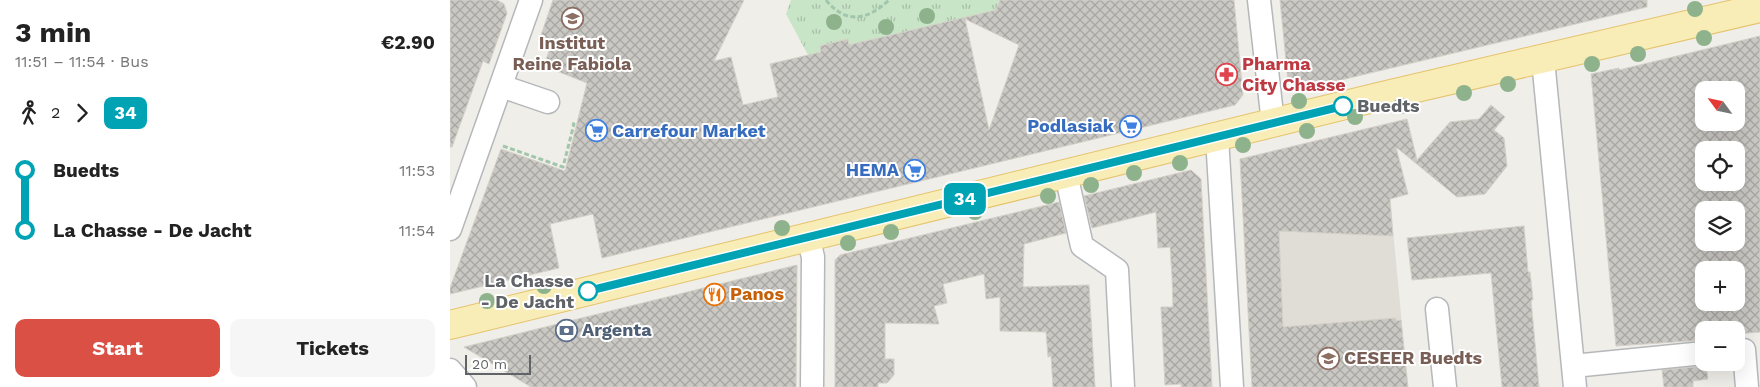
<!DOCTYPE html>
<html lang="en">
<head>
<meta charset="utf-8">
<style>
	:root { --surface:#fff; --page:#f6f6f6; --text:#222; --muted:#767676; --accent:#da5045 }
	body { margin:0; font-family:"Work Sans",sans-serif; background:var(--page); color:var(--text); height:100vh; display:flex; flex-direction:column; font-size:19px; white-space:nowrap }
	* { box-sizing:border-box; margin:0 }
	p { font-size:16px; color:var(--muted) }
	.icon { flex:none; width:28px; height:28px; fill:none; stroke:currentColor; stroke-width:2; stroke-linecap:round; stroke-linejoin:round }
	.map { position:relative; flex:1; overflow:hidden }
	.panel { display:flex; flex-direction:column; background:var(--surface); width:450px }
	.panel>* { flex:none }
	.badge { padding:0 10px; border-radius:8px; font-size:18px; line-height:32px }
	.needle { width:32px; rotate:303deg }
	.buttons { position:absolute; left:1245px; top:81px; display:grid; gap:10px }
	.buttons a { display:grid; place-items:center; width:50px; height:50px; border-radius:10px; background:var(--surface); box-shadow:0 5px 20px #0002; font-size:25px }
	.scale { position:absolute; left:15px; bottom:12px; width:66px; box-sizing:border-box; padding-left:5px; border:2px solid #606367; border-top:0; font-size:14px; line-height:18px; white-space:nowrap; color:#606367; -webkit-text-stroke:4px #fff; paint-order:stroke }
	.map>.badge { position:absolute; translate:-50% -50%; box-shadow:0 0 0 2px #fff }
	.legs { display:flex; align-items:center; gap:8px; height:55px; padding:0 15px; font-size:16px }
	.legs p { margin-inline-start:auto }
	.head { display:flex; align-items:center; justify-content:space-between; height:85px; padding:0 15px }
	h1 { font-size:28px; font-weight:700; line-height:38px }
	.action { display:flex; gap:10px; margin-top:auto; padding:10px 15px }
	.action a { flex:1; height:58px; border-radius:10px; background:var(--accent); color:#fff; font-size:20px; font-weight:700; line-height:58px; text-align:center }
	.action a+a { background:var(--page); color:var(--text) }
	ul { padding:0 15px; list-style:none }
	li { display:flex; align-items:center; gap:18px; height:60px; font-size:19px }
	li i { display:grid; place-items:center; width:8px; height:100%; margin:0 6px; background:currentColor }
	li i::after { content:''; width:12px; height:12px; margin:-6px; border:4px solid; border-radius:50%; background:var(--surface) }
	li p { margin-inline-start:auto }
	li:first-child i { background:linear-gradient(#0000 50%,currentColor 0) }
	li:last-child i { background:linear-gradient(currentColor 50%,#0000 0) }
	main { display:flex; flex:1; min-height:0 }
	.map>svg:first-child { display:block }
</style>
</head>
<body>
<main>
<section class="panel">
<div class="head"><div><h1>3 min</h1><p>11:51 – 11:54 · Bus</p></div><b>€2.90</b></div>
<div class="legs"><svg class="icon" aria-label="walk" viewBox="0 0 24 24"><circle cx="13" cy="4" r="2"/><path d="M13 8l-2 6 4 7M11 14l-3 7M7 12l3-4h3l4 4"/></svg>2<svg class="icon" aria-label="forward" viewBox="0 0 24 24"><path d="M9 5l7 7-7 7"/></svg><b class="badge" style="background:#00a3b4;color:#fff">34</b></div>
<ul>
<li><i style="color:#00a3b4"></i><b>Buedts</b><p>11:53</p></li>
<li><i style="color:#00a3b4"></i><b>La Chasse - De Jacht</b><p>11:54</p></li>
</ul>
<div class="action"><a>Start</a><a>Tickets</a></div>
</section>
<div class="map">
<svg width="1310" height="387" viewBox="0 0 1310 387">
	<defs>
		<pattern id="park-tufts" width="24" height="20" patternUnits="userSpaceOnUse" patternTransform="scale(1.25)"><rect width="24" height="20" fill="#c8e5c8"/><path d="M3 7l-1-3M5 7V3M7 7l1-3M15 17l-1-3M17 17v-4M19 17l1-3" fill="none" stroke="#a6bda6"/></pattern>
		<pattern id="building-cross-hatch" width="8" height="8" patternUnits="userSpaceOnUse" patternTransform="scale(1.25)"><rect width="8" height="8" fill="#c9c8c3"/><path d="M0 0l8 8M0 8l8-8" fill="none" stroke="#a7a6a2"/></pattern>
	</defs>
	<rect width="100%" height="100%" fill="#f0eee9"/>
	<path fill="#e0ddd7" d="M838,193L940,199L958,387H802L792,196Z"/>
	<path fill="url(#park-tufts)" d="M341,0H550L546,10L399,45L391,41L370,46L371,52L358,55L336,14Z"/>
	<path fill="url(#building-cross-hatch)" stroke="#d5d0c7" fill-rule="evenodd" d="M0,0H47L54,4L57,13L39,64L33,61L2,147H0Z
		M103,0H294L264,61L281,57L293,105L328,97L320,64L371,52L370,46L398,39L399,45L546,10L550,0H784L793,95L785,105L152,258L143,214L100,224L109,268L0,294V288L51,149L115,171L137,83L94,66L100,48L88,44ZM515,19L569,45L539,130Z
		M830,0H1197V7L849,90L838,82Z
		M1310,36V332L1286,334V330H1254L1253,340L1166,346L1141,74L1169,68V70ZM1254,90H1286V122H1254ZM1254,150H1286V182H1254ZM1254,210H1286V242H1254ZM1254,270H1286V302H1254Z
		M1041,105L1055,117L1044,130L1054,138L1057,166L1035,194L1007,197L946,147L958,194L940,199L943,236L829,231L833,327L946,318V321L951,320L958,387H802L790,159L957,119L967,160L1000,122L1029,119Z
		M741,170L751,179L762,387H731V384L715,385L711,307H723L722,277L720,247L708,248L706,212L642,228L634,196Z
		M609,202L616,233L574,244L573,287L639,285L645,387H603L601,356L598,357L596,332L550,331V297L536,299L534,274L493,284L497,303L484,306L489,324L435,323V359H444V375L437,383H428V387H385V260L390,255Z
		M1074,226L1078,272H1080L1083,300H1081L1089,387H1052L1041,273L962,280L957,238Z
		M347,265L346,387H81L14,347Z
		M1256,366L1258,379L1243,381V387H1214L1212,370Z"/>
	<g fill="none" stroke-linecap="round" stroke-linejoin="round">
		<defs>
			<path id="minor" d="M809,0L823,123
				M1093,60L1125,387
				M51,86L98,102
				M767,137L782,387
				M616,174L632,246L667,270L673,387
				M0,229L81,0
				M358,237L363,257L362,387
				M987,309L995,387
				M1294,350L1297,387
				M1123,366L1254,353
				M0,370L15,387"/>
			<path id="major" d="M0,325L932,96L1310,8"/>
		</defs>
		<use href="#minor" stroke="#b5b8bb" stroke-width="25"/>
		<use href="#major" stroke="#e5c36d" stroke-width="30"/>
		<path stroke="#a1c6ac" stroke-width="3" stroke-dasharray="5 2.5" stroke-linecap="butt" d="M376,0C396,25 418,20 439,0
			M53,146L113,167L124,124L122,123"/>
		<use href="#minor" stroke="#fff" stroke-width="22"/>
		<use href="#major" stroke="#f8edb6" stroke-width="28"/>
	</g>
	<g fill="#8eb28c">
		<circle cx="1245" cy="9" r="8"/>
		<circle cx="477" cy="16" r="8"/>
		<circle cx="384" cy="22" r="8"/>
		<circle cx="436" cy="27" r="8"/>
		<circle cx="1254" cy="38" r="8"/>
		<circle cx="1188" cy="54" r="8"/>
		<circle cx="1142" cy="64" r="8"/>
		<circle cx="1058" cy="84" r="8"/>
		<circle cx="1014" cy="93" r="8"/>
		<circle cx="849" cy="101" r="8"/>
		<circle cx="951" cy="106" r="8"/>
		<circle cx="905" cy="117" r="8"/>
		<circle cx="857" cy="131" r="8"/>
		<circle cx="793" cy="145" r="8"/>
		<circle cx="730" cy="163" r="8"/>
		<circle cx="684" cy="173" r="8"/>
		<circle cx="641" cy="185" r="8"/>
		<circle cx="598" cy="196" r="8"/>
		<circle cx="525" cy="212" r="8"/>
		<circle cx="332" cy="228" r="8"/>
		<circle cx="441" cy="232" r="8"/>
		<circle cx="398" cy="243" r="8"/>
		<circle cx="94" cy="286" r="8"/>
		<circle cx="37" cy="301" r="8"/>
	</g>
	<g fill="none" stroke-linecap="round" stroke-linejoin="round">
		<defs>
			<path id="line-1" d="M138,291L893,106"/>
		</defs>
		<use href="#line-1" stroke="#fff" stroke-width="11"/>
		<use href="#line-1" stroke="#00a3b4" stroke-width="8"/>
	</g>
	<defs>
		<symbol id="school-ring" viewBox="-11 -11 22 22"><circle r="9.5" fill="#fff" stroke="#8d6e63" stroke-width="1.5"/><path d="M0-5L7-2L0 1L-7-2ZM-4 1L0 2.5L4 1V4Q0 6-4 4Z" fill="#8d6e63"/></symbol>
		<symbol id="pharmacy-ring" viewBox="-11 -11 22 22"><circle r="9.5" fill="#fff" stroke="#e0444e" stroke-width="1.5"/><path d="M-2-6h4v4h4v4h-4v4h-4v-4h-4v-4h4Z" fill="#e0444e"/></symbol>
		<symbol id="supermarket-ring" viewBox="-11 -11 22 22"><circle r="9.5" fill="#fff" stroke="#3f7fe0" stroke-width="1.5"/><path d="M-6-5.5h2.5l.6 2H6L4.5 2H-2.5L-4.4-4H-6ZM-1.5 3.2a1.3 1.3 0 1 0 .1 0ZM3 3.2a1.3 1.3 0 1 0 .1 0Z" fill="#3f7fe0"/></symbol>
		<symbol id="restaurant-ring" viewBox="-11 -11 22 22"><circle r="9.5" fill="#fff" stroke="#e8710a" stroke-width="1.5"/><path d="M-5-6h1v4h1v-4h1v4h1v-4h1v5L-1.5 .5V6h-2V.5L-5-1ZM5-6V6H3V1.5H1.5Q1.5-4 5-6Z" fill="#e8710a"/></symbol>
		<symbol id="bank-ring" viewBox="-11 -11 22 22"><circle r="9.5" fill="#fff" stroke="#5c6f8a" stroke-width="1.5"/><path d="M-6-4H6V4H-6ZM0-2.3a2.3 2.3 0 1 0 0 4.6a2.3 2.3 0 1 0 0-4.6Z" fill="#5c6f8a"/></symbol>
	</defs>
	<g fill-rule="evenodd">
		<use href="#school-ring" x="110" y="6" width="25" height="25"/>
		<use href="#pharmacy-ring" x="764" y="62" width="25" height="25"/>
		<use href="#supermarket-ring" x="668" y="114" width="25" height="25"/>
		<use href="#supermarket-ring" x="134" y="118" width="25" height="25"/>
		<use href="#supermarket-ring" x="452" y="158" width="25" height="25"/>
		<use href="#restaurant-ring" x="252" y="282" width="25" height="25"/>
		<use href="#bank-ring" x="104" y="318" width="25" height="25"/>
		<use href="#school-ring" x="866" y="346" width="25" height="25"/>
	</g>
	<g fill="#fff" stroke="#00a3b4" stroke-width="2.5">
		<circle cx="893" cy="106" r="9"/>
		<circle cx="138" cy="291" r="9"/>
	</g>
	<g text-anchor="middle" stroke-width="4" stroke-linejoin="round" paint-order="stroke">
		<g font-size="18" font-weight="bold" fill="#785e54" stroke="#fff">
			<text x="122" y="49">Institut<tspan x="122" dy="21">Reine Fabiola</tspan></text>
			<text x="894" y="364" text-anchor="start">CESEER Buedts</text>
		</g>
		<g font-size="18" font-weight="bold" fill="#be3a42" stroke="#fff" text-anchor="start">
			<text x="792" y="70">Pharma<tspan x="792" dy="21">City Chasse</tspan></text>
		</g>
		<g font-size="18" font-weight="bold" fill="#606367" stroke="#fff" text-anchor="start">
			<text x="907" y="112">Buedts</text>
			<text x="124" y="287" text-anchor="end">La Chasse<tspan x="124" dy="21">- De Jacht</tspan></text>
		</g>
		<g font-size="18" font-weight="bold" fill="#366cbe" stroke="#fff" text-anchor="end">
			<text x="664" y="132">Podlasiak</text>
			<text x="162" y="137" text-anchor="start">Carrefour Market</text>
			<text x="449" y="176">HEMA</text>
		</g>
		<g font-size="18" font-weight="bold" fill="#c56008" stroke="#fff" text-anchor="start">
			<text x="280" y="300">Panos</text>
		</g>
		<g font-size="18" font-weight="bold" fill="#4e5e75" stroke="#fff" text-anchor="start">
			<text x="132" y="336">Argenta</text>
		</g>
	</g>
</svg>
<div class="buttons">
<a><svg class="needle" viewBox="-14 -14 28 28"><path d="M0-13l5 13h-10z" fill="#e53935"/><path d="M0 13l5-13h-10z" fill="#767676"/></svg></a>
<a><svg class="icon" aria-label="locate" viewBox="0 0 24 24"><circle cx="12" cy="12" r="6"/><path d="M12 2v4M12 18v4M2 12h4M18 12h4"/></svg></a>
<a><svg class="icon" aria-label="layers" viewBox="0 0 24 24"><path d="M12 4l9 5-9 5-9-5zM3 14l9 5 9-5"/></svg></a>
<a>+</a>
<a>−</a>
</div>
<div class="scale">20 m</div>
<b class="badge" style="left:515px;top:199px;background:#00a3b4;color:#fff">34</b>
</div>
</main>
</body>
</html>
